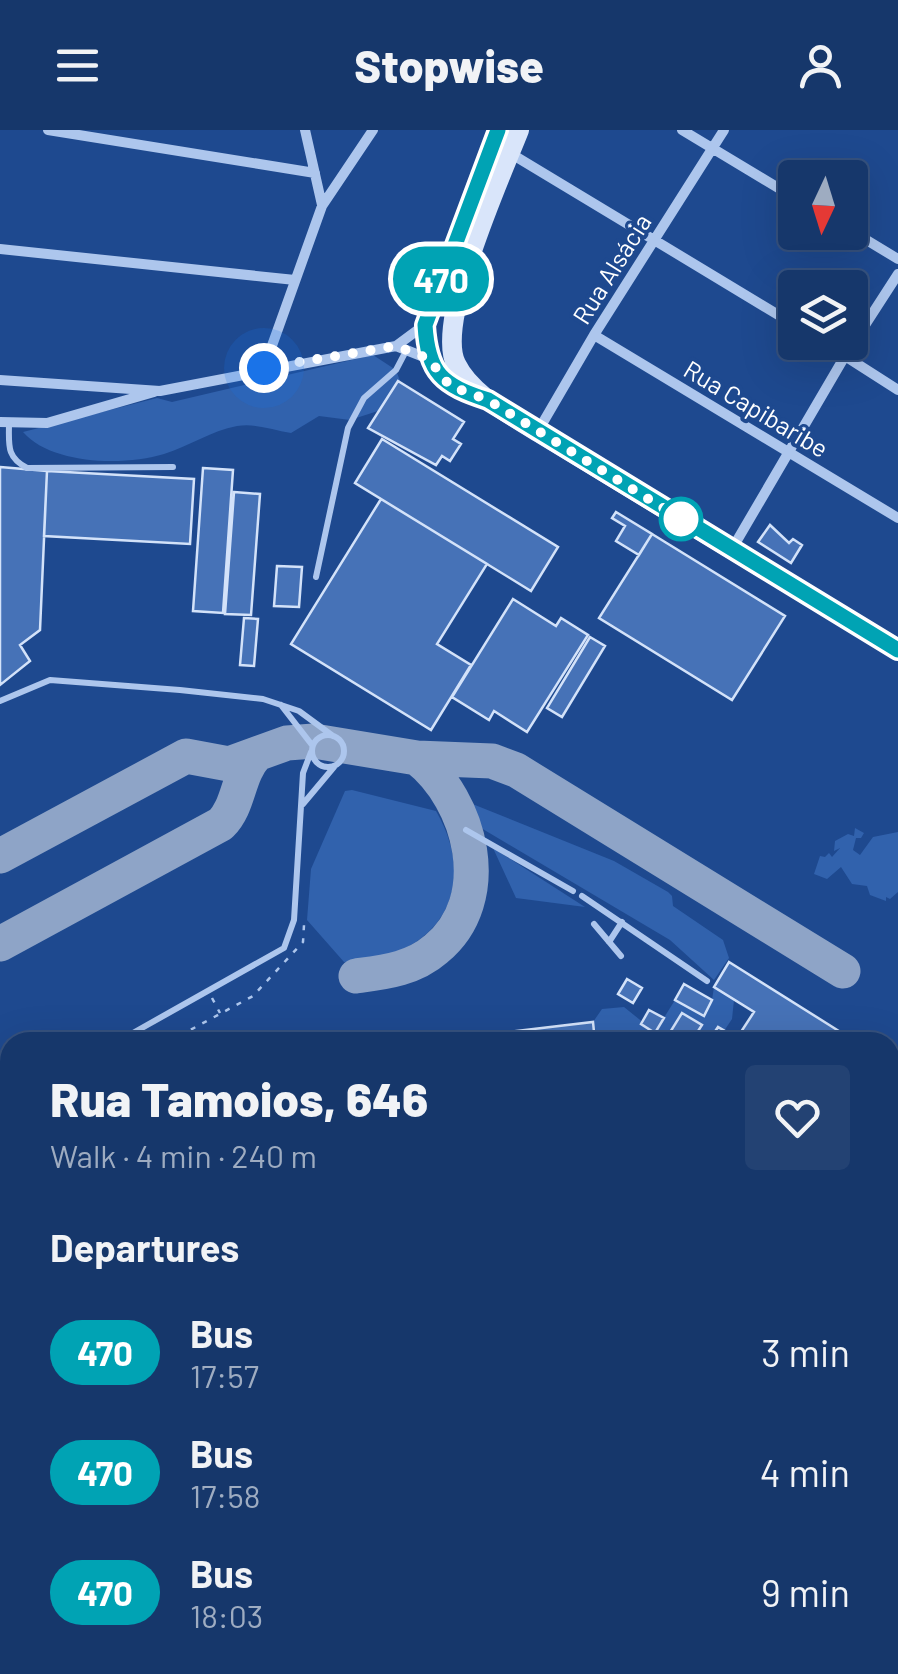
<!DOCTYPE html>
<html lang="en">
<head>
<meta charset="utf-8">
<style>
	:root { --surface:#16376b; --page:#234273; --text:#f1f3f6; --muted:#9eacc1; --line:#35517e }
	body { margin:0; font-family:Barlow,sans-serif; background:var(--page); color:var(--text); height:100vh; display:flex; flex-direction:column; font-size:38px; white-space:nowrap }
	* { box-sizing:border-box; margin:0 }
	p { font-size:32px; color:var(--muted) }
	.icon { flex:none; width:55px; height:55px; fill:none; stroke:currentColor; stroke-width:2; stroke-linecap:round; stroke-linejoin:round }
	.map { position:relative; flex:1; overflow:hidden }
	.side { position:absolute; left:0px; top:902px; width:900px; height:642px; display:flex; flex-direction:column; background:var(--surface); border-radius:30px 30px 0 0; box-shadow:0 10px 40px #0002,0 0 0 2px var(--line) }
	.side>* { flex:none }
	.badge { padding:0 20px; border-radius:32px; font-size:35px; line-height:65px }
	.needle { width:65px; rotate:184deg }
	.controls { position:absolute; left:778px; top:30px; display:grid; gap:20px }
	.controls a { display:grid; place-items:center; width:90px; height:90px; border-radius:10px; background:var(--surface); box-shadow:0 10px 40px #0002,0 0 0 2px var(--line); font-size:50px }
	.you { position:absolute; width:50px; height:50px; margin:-25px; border:8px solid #fff; border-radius:50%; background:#1a73e8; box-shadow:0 0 0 15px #1a73e833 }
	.map>.badge { position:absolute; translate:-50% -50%; box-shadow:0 0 0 5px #fff }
	h2 { padding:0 50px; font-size:38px; line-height:90px }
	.round { display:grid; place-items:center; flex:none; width:105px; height:105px; border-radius:10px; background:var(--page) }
	.summary { display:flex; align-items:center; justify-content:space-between; height:170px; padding:0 50px }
	h1 { font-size:48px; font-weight:800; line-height:75px }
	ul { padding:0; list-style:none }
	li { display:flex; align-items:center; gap:30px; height:120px; padding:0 50px }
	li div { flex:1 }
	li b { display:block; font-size:38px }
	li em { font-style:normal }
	li .badge { min-width:110px; font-weight:700; text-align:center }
	header { display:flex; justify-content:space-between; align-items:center; height:130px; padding:0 50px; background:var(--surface); font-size:45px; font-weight:800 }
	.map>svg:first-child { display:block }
</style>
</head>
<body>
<header><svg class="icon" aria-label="menu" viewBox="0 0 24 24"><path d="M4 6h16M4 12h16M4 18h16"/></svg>Stopwise<svg class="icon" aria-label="person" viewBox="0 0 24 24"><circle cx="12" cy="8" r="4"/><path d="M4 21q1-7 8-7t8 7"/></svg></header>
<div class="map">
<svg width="898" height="1544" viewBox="0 0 898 1544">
	<rect width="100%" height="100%" fill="#1e498f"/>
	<path fill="#3162ad" d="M373,225L396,240L400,251L390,271L378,281L350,290L319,286L291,303C272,300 256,293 237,296C211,301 189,316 164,324C124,336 52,335 23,302L157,268L172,272Z
		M352,660L436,681C483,762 434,831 344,832L307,790L311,739L345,661Z
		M470,673L614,731L668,762L672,766L673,776L723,810L729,828L714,850L670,810L481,698Z
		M855,698L864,703L861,708H856L853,720L860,725L873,707L898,702V762L890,769L886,767V771L870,765L867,756L852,754L841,737L827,749L814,744L820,726L825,727L829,723L832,727L840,718L834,721L835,711L848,704L854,706Z
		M493,718L585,777L516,768Z
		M714,857L734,870L732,889L724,901L718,897L708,912H691L702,895L682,883L664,912H595L593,892L602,879L624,877L655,902L675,870L703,885L712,870Z
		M284,1535H511V1544H291Z"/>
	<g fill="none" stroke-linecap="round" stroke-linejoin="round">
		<path stroke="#8ea4c7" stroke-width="35" d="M0,726L186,626L229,634L287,613L314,611L417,628L492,631L516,640L843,841
			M0,814L221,694C240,675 237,645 256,625
			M356,846C385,842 413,839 436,819C497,769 471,670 417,628"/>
	</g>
	<path fill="#4672b7" stroke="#d3e2f9" stroke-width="2.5" d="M398,251L464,292L453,309L461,314L450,331L442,326L436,335L368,298Z
		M382,309L558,417L531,461L355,353Z
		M0,337L47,341L40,500L20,515L30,531L0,555Z
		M203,338L233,340L223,483L193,481Z
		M47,341L194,349L190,414L44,406Z
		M234,362L260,364L251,485L225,484Z
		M381,369L487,434L437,514L471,535L431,600L291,514Z
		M616,382L652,404L639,425L616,411L625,396L612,388Z
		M770,395L789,413L793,409L802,415L791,433L758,412Z
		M652,404L785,486L732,570L599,488Z
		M277,436L302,437L299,477L274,476Z
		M513,469L556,496L561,488L588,505L527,602L494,581L489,590L452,567Z
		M244,488L258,489L254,536L240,535Z
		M590,507L605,516L562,587L547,578Z
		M729,832L850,908L847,912H708L718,897L737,908L754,882L714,857Z
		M627,849L642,858L633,873L618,864Z
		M684,854L712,870L704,886L675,870Z
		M649,880L664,888L655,903L641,894Z
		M682,883L702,895L691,912H664Z
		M593,892L595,912H467L466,907Z
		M10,1017V1044L0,1050V1022Z
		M890,1065L898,1069V1104L890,1117Z
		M10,1113V1255L0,1245V1122Z
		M129,1535H226L230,1544H134Z
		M713,1535L710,1544L677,1536L678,1535Z"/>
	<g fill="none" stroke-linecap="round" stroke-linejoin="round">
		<path stroke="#adc6ed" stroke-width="2.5" stroke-dasharray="5 8" stroke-linecap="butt" d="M212,868L220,883
			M168,912L253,866L303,812L304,795
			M0,1003L10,998
			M0,1352L10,1347
			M10,1357L3,1361L10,1375
			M0,1358L10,1353
			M332,1535L341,1544
			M430,1535L437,1544
			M337,1541L382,1544
			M117,1544L130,1537
			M481,1544L482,1535"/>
		<path stroke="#adc6ed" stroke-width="6" d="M9,293C9,315 6,327 27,338L173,337
			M316,447L348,298L364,268L396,240L407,219
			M0,571L50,550L180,560L263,569L299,581L333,606
			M281,575L312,615
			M312 621a16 16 0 1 1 32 0a16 16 0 1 1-32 0Z
			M303,674L334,637
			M466,700L573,761
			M582,766L707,851
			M594,794L621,826
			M609,812L622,792
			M117,912L284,818L294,790L303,643L311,622
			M0,975L10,970
			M0,1289L10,1307"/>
		<path stroke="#adc6ed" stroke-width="10" d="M48,0L315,43
			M305,0L322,75
			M682,0L795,68
			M510,23L795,195
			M850,100L898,129
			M0,119L295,150
			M594,205L898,388
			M823,212L898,260
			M396,216L429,229
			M264,238L322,76L373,0
			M0,250L160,261L396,216L423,196
			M0,292L47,293L154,262
			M538,301L594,205L724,0
			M732,419L845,226L898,144
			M890,1174L898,1189
			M890,1287L898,1285
			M890,1514L898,1523
			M250,1535L254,1544
			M287,1535L294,1544
			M590,1535V1544
			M535,1544L536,1535"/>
		<path stroke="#adc6ed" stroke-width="18" d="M890,1336L898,1341"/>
		<path stroke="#d9e5fa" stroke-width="20" d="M519,0C501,46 435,191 456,234C471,265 510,284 538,302L898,520
			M483,268C440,254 428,241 425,195L498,0"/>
		<path stroke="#f9fbff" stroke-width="22" d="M890,1206L898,1205
			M890,1225L898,1223
			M610,1544L611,1535
			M653,1544V1535"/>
		<defs>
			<path id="rail" d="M890,1255L898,1253
				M679,1544L682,1538"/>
		</defs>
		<use href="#rail" stroke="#fff" stroke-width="8"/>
		<use href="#rail" stroke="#1e498f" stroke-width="4" stroke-dasharray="11" stroke-linecap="butt"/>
	</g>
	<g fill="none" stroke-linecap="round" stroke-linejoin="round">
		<defs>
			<path id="line" d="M498,0L425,195C428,244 442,255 488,270L898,520"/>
		</defs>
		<use href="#line" stroke="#fff" stroke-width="22"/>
		<use href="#line" stroke="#00a3b4" stroke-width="15"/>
		<path stroke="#fff" stroke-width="10" stroke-dasharray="0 18" d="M264,238L396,216L429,229L450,256L488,270L681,389"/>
	</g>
	<circle fill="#fff" stroke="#00a3b4" stroke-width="5" cx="681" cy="389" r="20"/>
	<g text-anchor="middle" stroke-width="8" stroke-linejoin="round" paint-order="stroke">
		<g font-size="25" fill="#fff" stroke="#1e498f">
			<text transform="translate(612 139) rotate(-58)" y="9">Rua Alsácia</text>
			<text transform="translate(756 279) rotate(31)" y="9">Rua Capibaribe</text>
		</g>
	</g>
</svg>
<div class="controls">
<a><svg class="needle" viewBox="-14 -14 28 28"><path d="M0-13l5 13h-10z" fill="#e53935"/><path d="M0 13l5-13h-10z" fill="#9eacc1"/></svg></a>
<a><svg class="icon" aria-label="layers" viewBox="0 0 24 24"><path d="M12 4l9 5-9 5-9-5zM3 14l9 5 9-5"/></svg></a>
</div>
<div class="you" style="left:264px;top:238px"></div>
<b class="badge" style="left:441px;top:149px;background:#00a3b4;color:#fff">470</b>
<section class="side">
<div class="summary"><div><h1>Rua Tamoios, 646</h1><p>Walk · 4 min · 240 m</p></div><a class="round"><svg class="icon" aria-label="heart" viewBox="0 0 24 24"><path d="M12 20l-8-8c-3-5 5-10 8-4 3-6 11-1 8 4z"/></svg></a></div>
<h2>Departures</h2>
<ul>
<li><span class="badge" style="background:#00a3b4;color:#fff">470</span><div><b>Bus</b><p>17:57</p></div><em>3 min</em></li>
<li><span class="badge" style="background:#00a3b4;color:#fff">470</span><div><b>Bus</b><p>17:58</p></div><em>4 min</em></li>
<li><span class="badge" style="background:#00a3b4;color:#fff">470</span><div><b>Bus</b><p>18:03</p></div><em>9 min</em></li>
</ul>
</section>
</div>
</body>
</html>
